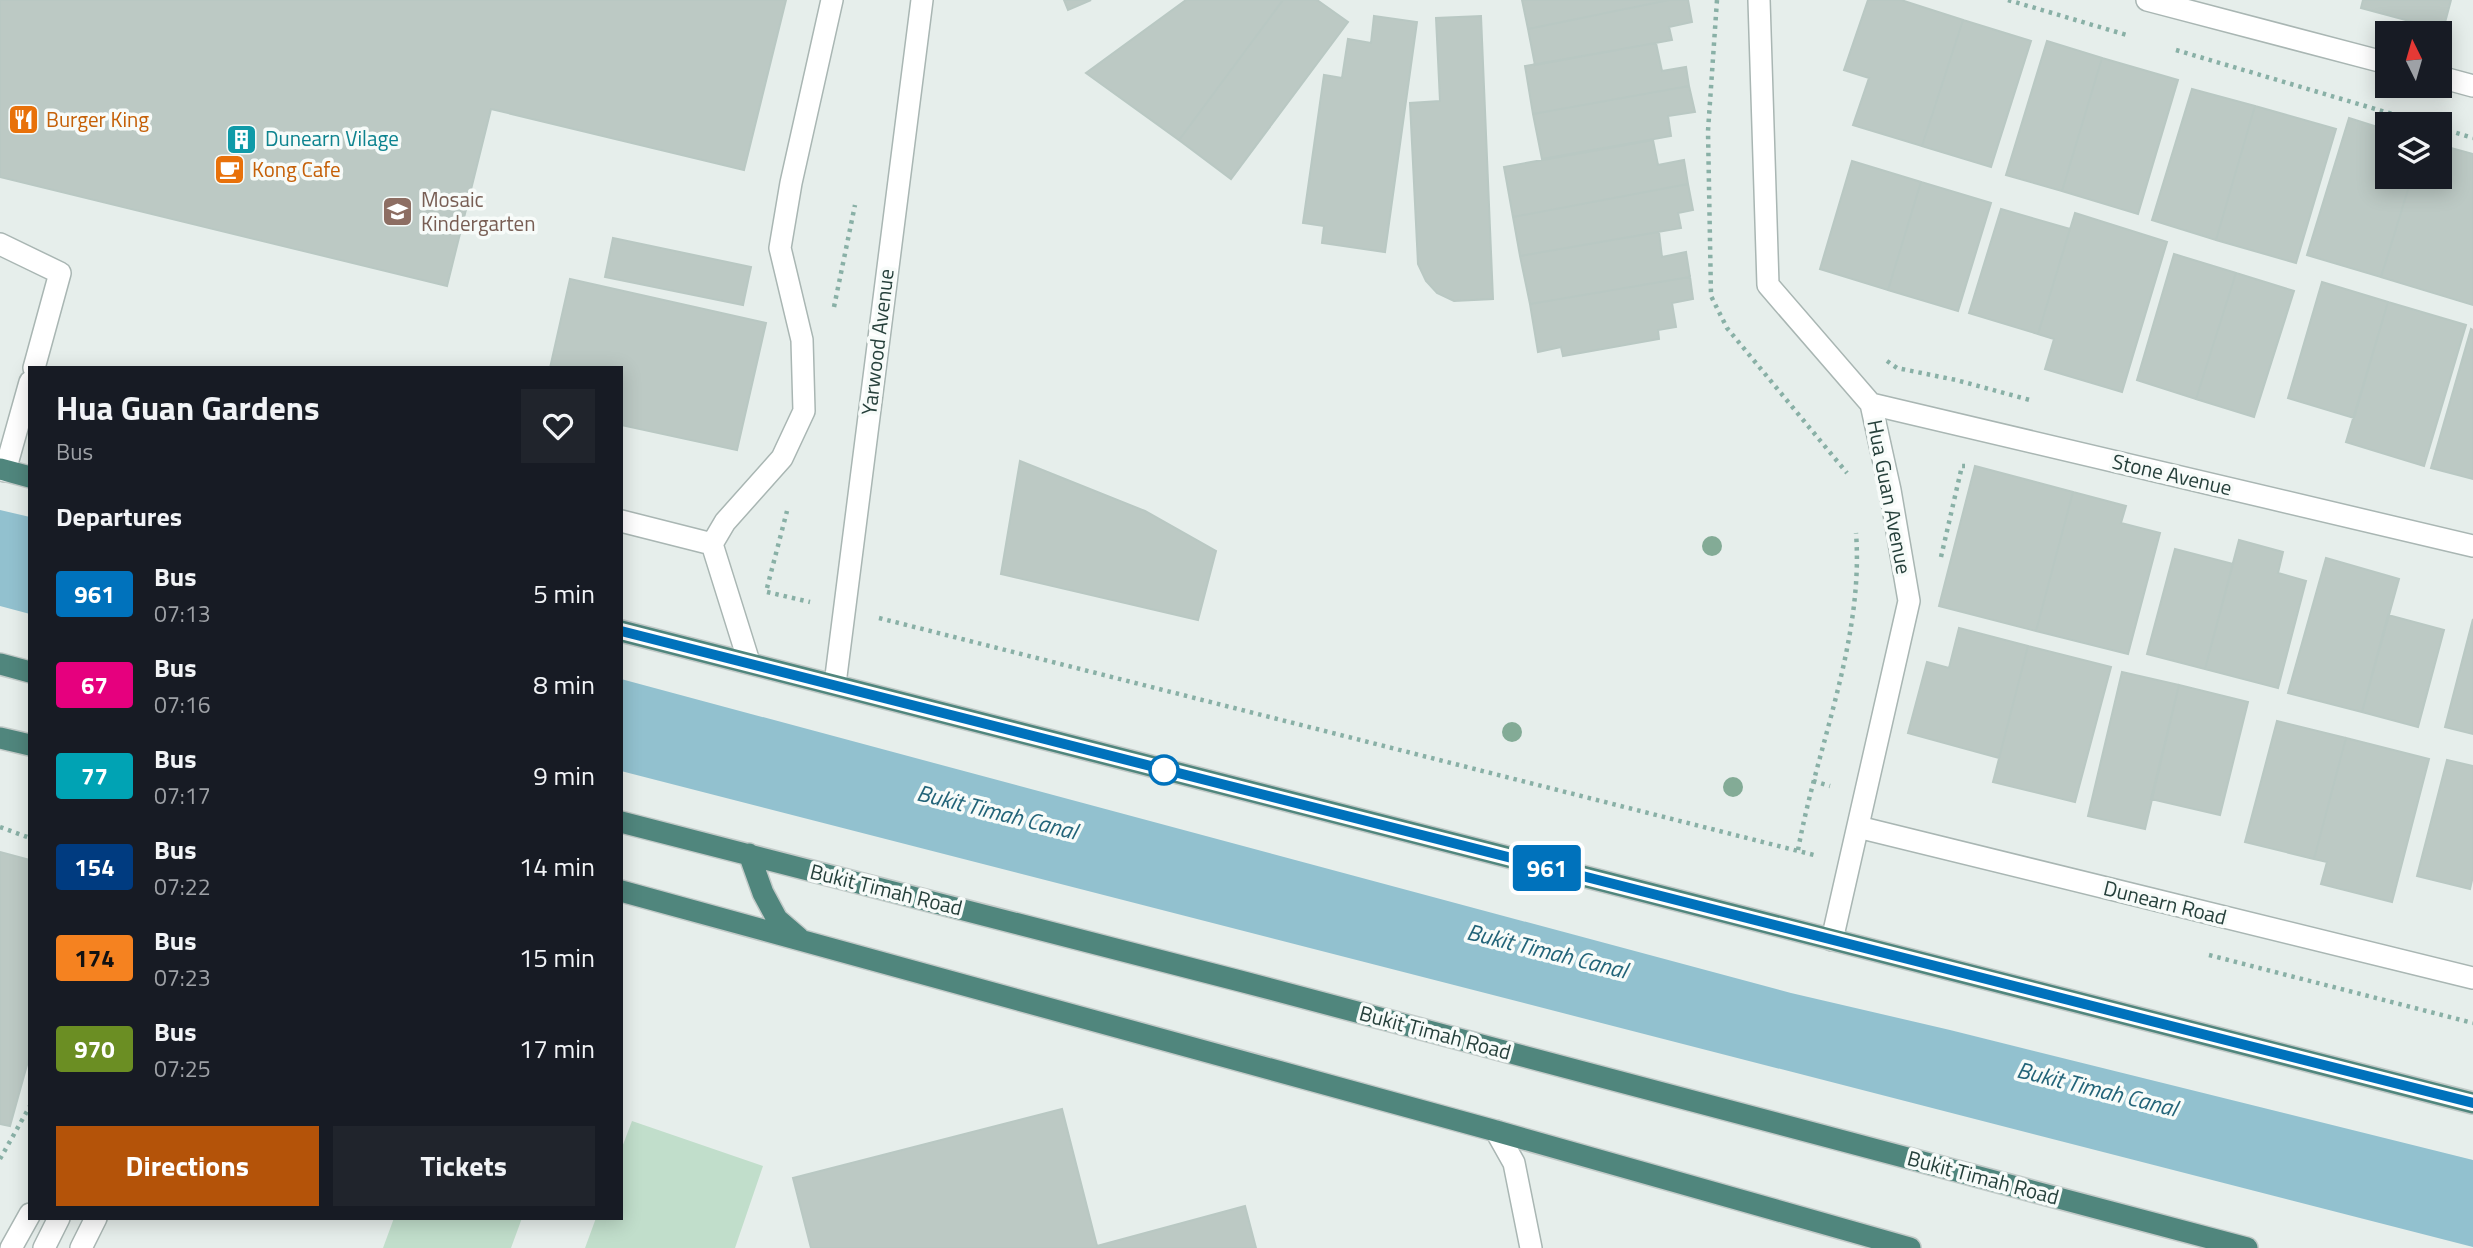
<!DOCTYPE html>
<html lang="en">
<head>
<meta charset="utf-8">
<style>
	:root { --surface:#171b24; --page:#20242c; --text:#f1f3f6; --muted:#9ea1a6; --accent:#b45309 }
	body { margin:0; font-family:"Titillium Web",sans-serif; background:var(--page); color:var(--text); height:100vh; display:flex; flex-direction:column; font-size:26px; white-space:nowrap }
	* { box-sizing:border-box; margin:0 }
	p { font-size:23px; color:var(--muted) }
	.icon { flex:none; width:38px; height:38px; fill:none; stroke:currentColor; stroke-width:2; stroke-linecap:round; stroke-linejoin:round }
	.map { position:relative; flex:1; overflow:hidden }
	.side { position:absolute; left:28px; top:366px; width:595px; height:854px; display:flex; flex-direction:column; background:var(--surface); border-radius:0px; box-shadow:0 4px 18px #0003 }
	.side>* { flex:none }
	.badge { padding:0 14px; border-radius:5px; font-size:24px; line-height:46px }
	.needle { width:46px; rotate:355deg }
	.tools { position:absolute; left:2375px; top:21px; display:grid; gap:14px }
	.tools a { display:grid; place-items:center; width:77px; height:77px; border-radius:0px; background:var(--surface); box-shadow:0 4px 18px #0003; font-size:35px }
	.map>.badge { position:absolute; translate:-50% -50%; box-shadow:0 0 0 4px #fff }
	h2 { padding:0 28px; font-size:26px; line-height:63px }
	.round { display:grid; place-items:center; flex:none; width:74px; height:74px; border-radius:0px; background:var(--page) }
	.head { display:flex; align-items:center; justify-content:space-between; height:119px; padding:0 28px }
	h1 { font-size:33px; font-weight:700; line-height:52px }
	.action { display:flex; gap:14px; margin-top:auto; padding:14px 28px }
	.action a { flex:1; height:80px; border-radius:0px; background:var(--accent); color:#fff; font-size:28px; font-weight:700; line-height:80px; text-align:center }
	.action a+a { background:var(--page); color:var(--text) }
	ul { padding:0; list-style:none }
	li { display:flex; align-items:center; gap:21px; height:91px; padding:0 28px }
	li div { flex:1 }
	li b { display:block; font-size:26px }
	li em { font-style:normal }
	li .badge { min-width:77px; font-weight:700; text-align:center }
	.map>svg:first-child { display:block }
</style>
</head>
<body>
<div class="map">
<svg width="2473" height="1248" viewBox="0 0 2473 1248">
	<rect width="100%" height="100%" fill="#e6eeeb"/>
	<path fill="#c1decb" d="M632,1121L763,1166L735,1248H585L596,1218H621V1150Z
		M394,1218H522L511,1248H383Z"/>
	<path fill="#92c1cf" d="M0,510L30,517V614L0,606Z
		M621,679L1791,993L1950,1030L2473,1160V1247L621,771Z"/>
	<path fill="#bcc9c4" stroke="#b9c8c3" stroke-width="2" d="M0,0H786L744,170L491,109L447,286L0,177Z
		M1064,0H1091L1068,10Z
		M1186,0H1283L1179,140L1086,73Z
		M1283,0H1317L1348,22L1231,179L1179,140Z
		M1522,0H1669L1528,29Z
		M1669,0H1688L1692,22L1669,27L1672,40L1535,65L1528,29Z
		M1868,0H1901L1963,20L1922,146L1853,125L1869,78L1844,70Z
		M2363,0H2451L2443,30L2361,8Z
		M1374,16L1417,22L1385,252L1322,243L1324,226L1303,223L1324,75L1342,78L1348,39L1371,43Z
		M1481,16L1493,299L1454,301L1437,293L1426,281L1418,264L1410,103L1440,101L1436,18Z
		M1963,20L2031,41L1991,167L1922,146Z
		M2047,41L2102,58L2062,191L2006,175Z
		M1656,43L1662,71L1686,67L1689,86L1533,114L1525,66Z
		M2102,58L2178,80L2138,214L2062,191Z
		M1689,86L1695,112L1668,116L1671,136L1542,159L1533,114Z
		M2192,89L2255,106L2216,240L2152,220Z
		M2255,106L2336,129L2296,263L2216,240Z
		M2349,118L2387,130V177H2412L2381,277L2307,255Z
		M1653,140L1658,165L1684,160L1688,184L1513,217L1504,167Z
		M2440,145L2473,154V305L2381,277L2412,177H2440Z
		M1852,161L1921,182L1888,290L1820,269Z
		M1921,182L1991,203L1958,311L1888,290Z
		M1688,184L1693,210L1678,213L1681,228L1520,256L1513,217Z
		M2001,209L2070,229L2038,334L1969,313Z
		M2075,213L2167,242L2122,392L2045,369L2054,339L2038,334Z
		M1659,232L1662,257L1686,252L1690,277L1530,304L1520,256Z
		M613,238L751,267L743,305L605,277Z
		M2174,254L2236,273L2196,399L2137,380Z
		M2236,273L2294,291L2254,417L2196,399Z
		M1690,277L1693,299L1672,303L1676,327L1658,330L1659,339L1563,356L1561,347L1538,352L1530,304Z
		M570,279L766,323L737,450L621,425V368H550Z
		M2322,282L2388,302L2354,418L2288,398Z
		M2388,302L2466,325L2424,466L2346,442Z
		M2471,329L2473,330V479L2431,468Z
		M1020,461L1145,511L1216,551L1198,620L1001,574Z
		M1975,466L2073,492L2036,631L1939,606Z
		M2073,492L2126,506L2121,523L2160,533L2128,654L2036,631Z
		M2239,540L2283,552L2278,573L2306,581L2278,688L2205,669Z
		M2175,549L2233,564L2205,669L2147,654Z
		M2326,558L2399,579L2362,712L2288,693Z
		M2388,615L2444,630L2418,727L2362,712Z
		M2473,619V734L2445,727Z
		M1959,628L2028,646L1999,758L1908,733L1927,662L1949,668Z
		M2028,646L2111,667L2075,802L1993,782Z
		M2122,672L2179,685L2145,829L2088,816Z
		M2179,685L2248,702L2220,815L2151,799Z
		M2277,721L2346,738L2314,859L2245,842Z
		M2346,738L2429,759L2392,902L2321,884L2327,862L2314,859Z
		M2447,760L2473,766V876L2470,889L2417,876Z
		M0,852L30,860V1054L10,1126L0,1124Z
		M1062,1109L1097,1246L1245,1206L1256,1248H811L793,1178Z"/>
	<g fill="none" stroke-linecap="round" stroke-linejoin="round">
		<defs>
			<path id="service" d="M0,244L60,273L34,368
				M5,471L30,382
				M621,521L712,544
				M749,662L712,544L725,522L782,458L804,411L802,340L780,248L791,183L832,0
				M1496,1131L1514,1163L1531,1248"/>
			<path id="minor" d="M1759,0L1768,285L1871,404L1890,490L1909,601L1832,940
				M2147,0L2387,63
				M2440,77L2473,86
				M1871,404L2473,546
				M835,684L922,0
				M1858,827L2473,978
				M11,1248L30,1214
				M44,1248L59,1218
				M81,1248L96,1218"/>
			<path id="trunk" d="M0,469L30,477
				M621,631L2473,1103
				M0,664L30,672
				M0,738L30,745
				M621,822L1240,981L2247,1248
				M749,854L763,893L777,919L799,938
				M621,891L1496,1131L1910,1248"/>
		</defs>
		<use href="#service" stroke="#a9b6b3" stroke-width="24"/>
		<use href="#minor" stroke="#a9b6b3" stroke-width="24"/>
		<use href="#trunk" stroke="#c2cac8" stroke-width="24"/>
		<path stroke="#89b0a6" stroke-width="4.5" stroke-dasharray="3.5 5" stroke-linecap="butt" d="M1717,0L1708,131L1711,296L1727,328L1847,473
			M2008,0L2130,36
			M2176,50L2426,124
			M2440,128L2473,138
			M834,307L855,205
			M1887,361L1897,368L1956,380L2030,400
			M1941,557L1962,466H1965
			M767,588L787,511
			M767,592L810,602
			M879,618L1814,855
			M1813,781L1830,786
			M0,827L30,838
			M1798,850C1817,746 1864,640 1856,533
			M2209,955L2473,1023
			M0,1159L30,1106"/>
		<use href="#service" stroke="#fff" stroke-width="21"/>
		<use href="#minor" stroke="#fff" stroke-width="21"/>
		<use href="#trunk" stroke="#50867d" stroke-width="21"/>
	</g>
	<g fill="#83ab96">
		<circle cx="1712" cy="546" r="10"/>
		<circle cx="1512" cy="732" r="10"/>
		<circle cx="1733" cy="787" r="10"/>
	</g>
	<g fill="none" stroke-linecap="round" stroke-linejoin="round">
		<defs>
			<path id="line" d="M621,631L2473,1103"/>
		</defs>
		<use href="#line" stroke="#fff" stroke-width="16"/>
		<use href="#line" stroke="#0072bc" stroke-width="10"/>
	</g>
	<defs>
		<symbol id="restaurant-square" viewBox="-11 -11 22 22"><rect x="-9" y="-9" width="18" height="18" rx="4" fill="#e8710a" stroke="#f7fbf9"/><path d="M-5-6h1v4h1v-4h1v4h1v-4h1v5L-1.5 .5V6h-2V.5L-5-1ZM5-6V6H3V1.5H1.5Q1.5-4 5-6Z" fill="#fff"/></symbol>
		<symbol id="building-square" viewBox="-11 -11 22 22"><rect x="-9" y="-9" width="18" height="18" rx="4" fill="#0f9aa8" stroke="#f7fbf9"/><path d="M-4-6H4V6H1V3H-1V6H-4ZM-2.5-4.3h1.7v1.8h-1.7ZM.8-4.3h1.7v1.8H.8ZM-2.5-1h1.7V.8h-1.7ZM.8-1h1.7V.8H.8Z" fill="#fff"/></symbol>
		<symbol id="cafe-square" viewBox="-11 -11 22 22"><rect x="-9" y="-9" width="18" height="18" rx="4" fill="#e8710a" stroke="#f7fbf9"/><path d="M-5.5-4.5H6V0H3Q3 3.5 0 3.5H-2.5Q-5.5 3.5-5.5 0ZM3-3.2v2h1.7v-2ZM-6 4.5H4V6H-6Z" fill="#fff"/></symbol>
		<symbol id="school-square" viewBox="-11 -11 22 22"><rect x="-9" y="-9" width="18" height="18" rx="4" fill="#8d6e63" stroke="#f7fbf9"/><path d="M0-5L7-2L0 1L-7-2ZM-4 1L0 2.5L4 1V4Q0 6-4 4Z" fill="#fff"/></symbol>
	</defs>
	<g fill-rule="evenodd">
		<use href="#restaurant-square" x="6" y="102" width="35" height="35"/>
		<use href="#building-square" x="224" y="122" width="35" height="35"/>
		<use href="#cafe-square" x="212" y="152" width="35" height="35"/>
		<use href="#school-square" x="380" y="194" width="35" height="35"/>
	</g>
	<circle fill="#fff" stroke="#0072bc" stroke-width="3.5" cx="1164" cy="770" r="14"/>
	<g text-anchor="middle" stroke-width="7" stroke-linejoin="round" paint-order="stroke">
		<g font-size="21" fill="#c56008" stroke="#f7fbf9" text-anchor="start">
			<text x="46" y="127">Burger King</text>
			<text x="252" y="177">Kong Cafe</text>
		</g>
		<g font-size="21" fill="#0d838f" stroke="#f7fbf9" text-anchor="start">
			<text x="265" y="146">Dunearn Vilage</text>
		</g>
		<g font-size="21" fill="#785e54" stroke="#f7fbf9" text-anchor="start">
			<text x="421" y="207">Mosaic<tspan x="421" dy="24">Kindergarten</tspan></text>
		</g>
		<g font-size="21" fill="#26403b" stroke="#f7fbf9">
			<text transform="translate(878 342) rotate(-83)" y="7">Yarwood Avenue</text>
			<text transform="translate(2172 475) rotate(13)" y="7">Stone Avenue</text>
			<text transform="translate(1889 497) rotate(79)" y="7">Hua Guan Avenue</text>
			<text transform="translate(886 890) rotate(14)" y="7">Bukit Timah Road</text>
			<text transform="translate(2165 903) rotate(14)" y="7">Dunearn Road</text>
			<text transform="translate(1435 1033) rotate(15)" y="7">Bukit Timah Road</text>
			<text transform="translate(1983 1178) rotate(15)" y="7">Bukit Timah Road</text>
		</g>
		<g font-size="23" font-style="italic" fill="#236479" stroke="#f7fbf9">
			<text transform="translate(997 812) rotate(14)" y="8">Bukit Timah Canal</text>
			<text transform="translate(1547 951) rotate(14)" y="8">Bukit Timah Canal</text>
			<text transform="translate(2097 1089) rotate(14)" y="8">Bukit Timah Canal</text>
		</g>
	</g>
</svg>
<div class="tools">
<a><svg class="needle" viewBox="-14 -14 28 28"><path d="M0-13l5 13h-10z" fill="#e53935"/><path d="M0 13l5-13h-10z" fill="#9ea1a6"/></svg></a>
<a><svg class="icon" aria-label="layers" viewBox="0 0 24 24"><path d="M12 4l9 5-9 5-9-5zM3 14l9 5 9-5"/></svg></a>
</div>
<b class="badge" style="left:1547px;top:868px;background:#0072bc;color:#fff">961</b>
<section class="side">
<div class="head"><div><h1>Hua Guan Gardens</h1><p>Bus</p></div><a class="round"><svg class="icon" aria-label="heart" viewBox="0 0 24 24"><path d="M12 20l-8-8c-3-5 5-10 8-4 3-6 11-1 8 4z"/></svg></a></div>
<h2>Departures</h2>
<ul>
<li><span class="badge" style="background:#0072bc;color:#fff">961</span><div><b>Bus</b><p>07:13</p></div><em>5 min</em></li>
<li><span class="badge" style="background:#e6007e;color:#fff">67</span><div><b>Bus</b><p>07:16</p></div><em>8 min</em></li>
<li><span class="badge" style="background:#00a3b4;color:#fff">77</span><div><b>Bus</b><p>07:17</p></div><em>9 min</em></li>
<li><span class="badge" style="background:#003b80;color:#fff">154</span><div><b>Bus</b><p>07:22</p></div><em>14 min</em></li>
<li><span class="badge" style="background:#f58220;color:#111">174</span><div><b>Bus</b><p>07:23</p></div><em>15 min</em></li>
<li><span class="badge" style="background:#6b8e23;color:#fff">970</span><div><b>Bus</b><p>07:25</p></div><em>17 min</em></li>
</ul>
<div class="action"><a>Directions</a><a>Tickets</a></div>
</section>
</div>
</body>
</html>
